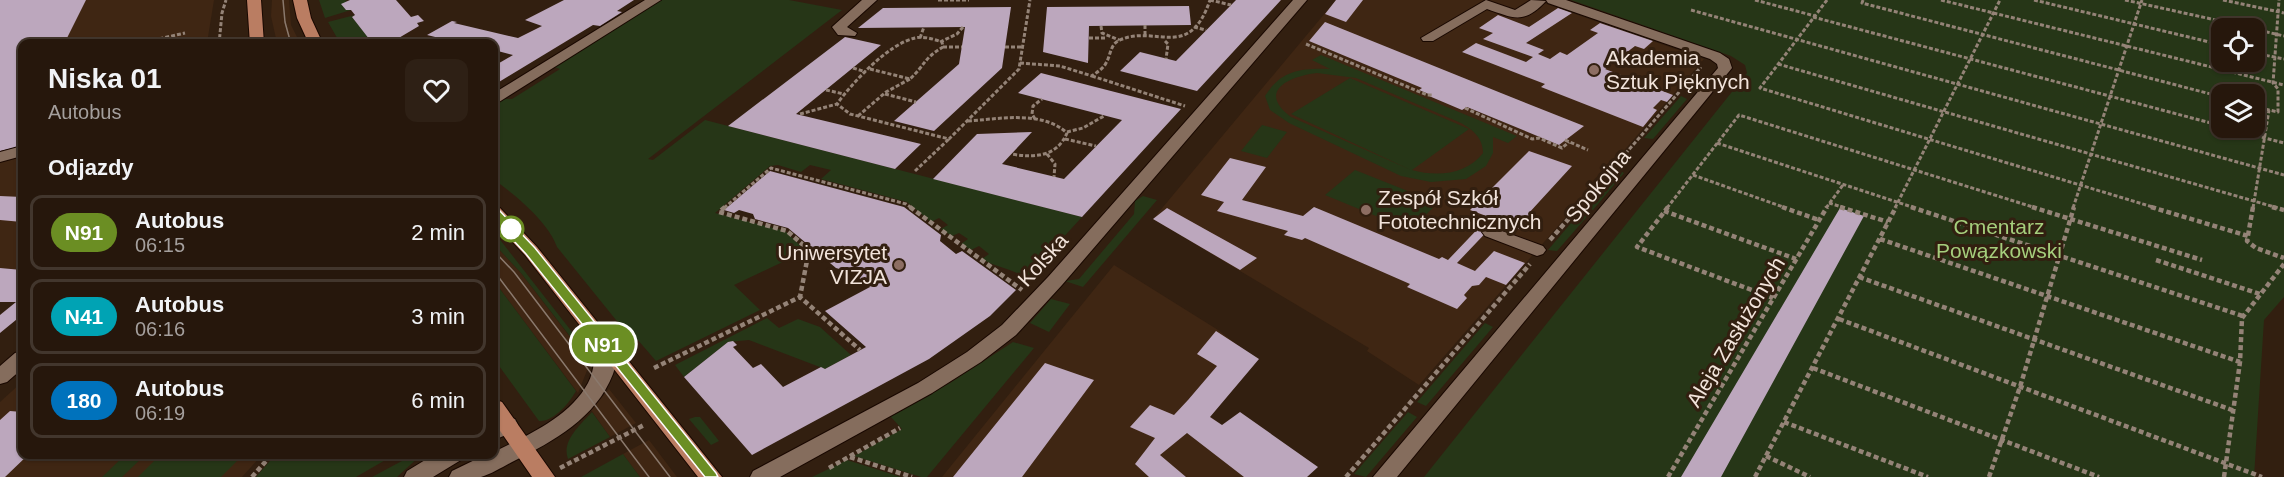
<!DOCTYPE html>
<html lang="pl">
<head>
<meta charset="utf-8">
<style>
	:root { --surface:#26170c; --page:#2e2015; --text:#f1f3f6; --muted:#a49f9d; --line:#42362d }
	body { margin:0; font-family:Helvetica,sans-serif; background:var(--page); color:var(--text); height:100vh; display:flex; flex-direction:column; font-size:22px; white-space:nowrap }
	* { box-sizing:border-box; margin:0 }
	p { font-size:20px; color:var(--muted) }
	.icon { flex:none; width:33px; height:33px; fill:none; stroke:currentColor; stroke-width:2; stroke-linecap:round; stroke-linejoin:round }
	.map { position:relative; flex:1; overflow:hidden }
	.details { position:absolute; left:18px; top:39px; width:480px; height:420px; display:flex; flex-direction:column; background:var(--surface); border-radius:12px; box-shadow:0 2px 4px #0004,0 0 0 2px var(--line) }
	.details>* { flex:none }
	.badge { padding:0 12px; border-radius:20px; font-size:21px; line-height:39px }
	.buttons { position:absolute; left:2211px; top:18px; display:grid; gap:12px }
	.buttons a { display:grid; place-items:center; width:54px; height:54px; border-radius:12px; background:var(--surface); box-shadow:0 2px 4px #0004,0 0 0 2px var(--line); font-size:30px }
	.map>.badge { position:absolute; translate:-50% -50%; box-shadow:0 0 0 3px #fff }
	h2 { padding:0 30px; font-size:22px; line-height:54px }
	.round { display:grid; place-items:center; flex:none; width:63px; height:63px; border-radius:12px; background:var(--page) }
	.summary { display:flex; align-items:center; justify-content:space-between; height:102px; padding:0 30px }
	h1 { font-size:28px; font-weight:700; line-height:45px }
	ul { padding:0; list-style:none }
	li { display:flex; align-items:center; gap:18px; height:75px; margin:0 12px 9px; padding:0 18px; border:3px solid var(--line); border-radius:12px }
	li div { flex:1 }
	li b { display:block; font-size:22px }
	li em { font-style:normal }
	li .badge { min-width:66px; font-weight:700; text-align:center }
	.map>svg:first-child { display:block }
</style>
</head>
<body>
<div class="map">
<svg width="2284" height="477" viewBox="0 0 2284 477">
	<rect width="100%" height="100%" fill="#321f10"/>
	<path fill="#3f2613" d="M0,0H214L207,43L22,44V270L0,268Z
		M272,0H289L291,25L300,43H277L271,16Z
		M1336,0H1535L1704,59L1419,385L1367,351L1369,348L1153,219Z
		M494,244L521,273L590,363L578,393L494,281Z
		M1114,265L1218,330L1236,344L1188,400L1292,477H942Z
		M22,382V454L262,455L242,477H0V402Z
		M609,389L636,423L610,437L591,410Z
		M649,440L677,477H640L623,454Z"/>
	<path fill="#263617" fill-rule="evenodd" d="M319,0H345L347,1L342,5L346,10H351L325,18Z
		M661,0H789L842,10L648,159L653,160L705,120L1082,217L1026,278C1011,268 997,268 982,259L989,254L979,246L971,250L961,244L968,239L959,233L952,236L941,229L948,225L939,218L931,222L907,202L821,179L831,170L810,165L801,172L778,165L770,166L715,213L785,231L806,251L734,285L760,310L656,361L631,332L616,320L557,247C549,223 515,194 494,180V103L500,99H512L560,69L554,67Z
		M1571,0H2284V297L2264,320L2254,477H1424L1747,73L1745,65L1731,56ZM2222,28H2254V62H2222ZM2222,94H2254V128H2222Z
		M355,15L352,17L373,43H340L328,22Z
		M1321,55L1517,136L1508,143L1493,137V153L1486,166L1466,179L1431,182L1401,176L1289,123L1270,110L1265,96C1281,70 1302,68 1330,69L1312,60ZM1317,73L1356,78L1461,123C1473,130 1483,138 1483,153C1466,175 1437,177 1412,170L1469,129L1350,78L1291,114L1411,170L1291,117C1256,91 1290,76 1317,73Z
		M1681,96L1687,99L1653,139L1644,138Z
		M1262,125L1287,132L1267,158L1241,151Z
		M1617,169L1624,173L1593,210L1585,207Z
		M1355,170L1438,203L1410,230L1325,195Z
		M1143,196L1157,200L1083,287L1065,281L1079,279L1134,214L1135,201Z
		M1583,209L1591,212L1557,251L1548,250Z
		M494,232L583,346L579,348L521,273L494,244Z
		M494,281L576,391C570,402 554,422 539,421L494,359Z
		M1051,299L1070,304L1049,332L1030,323Z
		M767,318L779,328L798,319L820,327L851,355L825,369L749,340L728,342L684,377L675,365Z
		M1485,323L1493,327L1426,406L1417,402Z
		M1013,342L1034,348L927,477H921L854,456L902,429L890,416L950,383Z
		M592,412L610,437L568,459C561,441 581,424 592,412Z
		M1408,412L1417,417L1366,477L1354,474Z
		M695,417H700L719,441L711,445L689,419Z
		M161,454H243V455L221,477H138Z
		M276,454H394V455L356,477H256Z
		M623,454L640,477H581Z
		M125,455H145L122,477H102Z
		M413,455H421L397,477H372Z
		M847,460L901,477H812Z"/>
	<path fill="#bca7bd" d="M0,0H86L64,44H22V146L0,151Z
		M350,0H396L411,17L418,15L424,21L417,23L419,26L397,39L401,44H373L352,17L355,15L351,10H346L341,4Z
		M564,0H634L617,11L622,12L600,26L593,25L494,85V66L513,55L494,50V44H464L427,35L452,21L457,22L454,23L518,38L542,26L525,20Z
		M1236,0H1281L1197,91L1120,71L1140,52L1176,61Z
		M1336,0H1363L1346,22L1325,14Z
		M1189,6L1191,25L1089,26L1088,63L1043,52L1047,7Z
		M1011,7L1002,68L934,131L894,121L959,64L965,27L858,28L883,8Z
		M1558,8L1572,13L1526,43L1544,50L1538,54L1550,59L1560,52L1567,55L1598,33L1590,30L1600,23L1653,41L1644,49L1635,46L1605,69L1673,95L1667,102L1661,100L1653,108L1657,110L1643,127L1541,87L1545,84L1462,52L1476,43L1526,62L1533,57L1483,39L1493,33L1479,28L1498,15L1529,27Z
		M1325,22L1501,93L1584,126L1559,145L1467,107L1462,110L1429,96L1431,95L1419,90L1422,88L1309,41Z
		M845,37L881,45L796,114L921,144L895,169L728,126Z
		M1041,73L1181,109L1082,217L933,179L977,134L1032,132L1002,164L1064,179L1122,120L1018,93Z
		M1529,151L1572,166L1528,214L1537,217L1524,231L1497,221L1457,263L1475,271L1494,251L1525,263L1506,285L1486,277L1479,285L1472,286L1464,295L1467,298L1457,309L1407,287L1410,284L1305,238L1302,240L1284,235L1288,231L1217,211L1224,202L1201,195L1230,158L1266,167L1242,200L1303,216L1314,207L1439,259L1442,257L1448,260L1489,217L1470,210Z
		M770,171L904,207L941,235L940,241L956,254L962,251L1016,290L990,316L929,359L752,455L684,377L728,342L733,341L737,345L733,347L753,368L761,364L783,387L821,367L825,369L866,347L825,311L870,287L853,273L836,268L788,228L755,219L753,214L739,210L734,213L724,210Z
		M0,196L22,197V222L0,220Z
		M1167,208L1210,232L1257,258L1240,270L1153,219Z
		M1840,208L1864,216L1721,477H1681Z
		M0,268L22,270V315L0,333V315L16,302H0Z
		M1216,331L1259,359L1210,417L1222,425L1240,412L1318,467L1307,477H1244L1187,433L1160,455L1186,477H1149L1135,464L1155,438L1130,427L1150,405L1174,415L1188,400L1217,366L1197,354Z
		M1045,363L1094,380L1022,477H953Z
		M10,411L22,412V454H29L5,477H0V420Z"/>
	<g fill="none" stroke-linecap="round" stroke-linejoin="round">
		<defs>
			<path id="minor" d="M645,0H661L499,102L494,103V93Z
				M862,0H877L847,27L857,33L855,36L838,35L832,27Z
				M1293,0H1307L1062,285L1016,335L981,362L932,393L780,477H750L753,471L918,383L967,352L1002,325L1048,277Z
				M1486,0L1515,10L1531,0L1546,1C1524,25 1513,18 1487,9L1433,41H1423L1421,38Z
				M1546,0H1566L1720,53L1729,59L1732,68L1397,477H1373L1718,68L1717,64L1710,59L1548,3Z
				M22,146V156L0,162V152Z
				M1491,227L1543,246L1546,250L1543,254L1537,256L1485,236L1482,232L1485,228Z
				M607,341L614,343C620,352 616,365 613,374C596,418 554,441 514,461C504,466 492,474 481,477C472,477 459,477 449,477L452,471L487,454H494V452C526,436 570,417 588,383C595,371 593,355 600,343Z
				M22,351V369L7,382L0,384V366L15,353Z
				M507,417L515,419L518,425L515,431L494,440V423Z
				M435,454H464L461,460L433,477H404L407,471Z"/>
			<path id="major" d="M247,0H261L264,44H250Z
				M293,0H307L311,18L323,44H309L297,18Z
				M494,207L500,208L537,247L722,477H698L525,255L494,222Z
				M494,399L502,402L555,477H532L494,422Z"/>
		</defs>
		<use href="#minor" stroke="#190800" stroke-width="2"/>
		<use href="#major" stroke="#190800" stroke-width="2"/>
		<path stroke="#948377" stroke-width="3" stroke-dasharray="4 2" stroke-linecap="butt" d="M938,0H969
			M1210,0L1231,5
			M1755,0L1815,16
			M1827,0L1760,88L2156,208
			M1863,0L1862,3L2222,97
			M1941,0L2284,85
			M2034,0L2222,45
			M2125,0L2252,28
			M2223,0L2284,13
			M1691,10L2284,175
			M1813,17L2222,126
			M1145,25V37
			M1101,26L1102,33L1119,40
			M1194,27L1206,30
			M2254,29L2284,36
			M920,38L924,27
			M1089,38H1106
			M1165,41L1168,44L1166,59
			M940,42L957,34L963,27
			M136,44L185,33
			M219,44L222,13L226,0
			M1306,44L1427,95H1433
			M943,47H962
			M1005,47H1023
			M2254,53L2284,59
			M1020,63L1060,66L1092,76C1097,72 1103,69 1106,63C1111,55 1110,44 1120,40C1156,24 1189,62 1210,0
			M1778,64L2278,208
			M853,68L866,72
			M870,69L910,79C925,65 924,58 943,47L942,42C933,39 924,36 915,38C888,44 852,83 837,104L850,114L949,139L1019,69L1030,0
			M1092,76L1185,106
			M826,90L844,94
			M885,94L916,102
			M2254,106L2269,110
			M1465,108L1532,139L1539,138L1562,148L1569,142
			M800,114L837,104
			M858,116L886,92L910,79
			M1035,119L1032,114L1033,106L1042,99
			M968,121C999,119 1042,110 1067,133C1057,157 1034,158 1011,154
			M2227,128L2284,143
			M1067,132L1083,128L1104,116
			M1065,139L1096,146
			M1565,140L1588,150
			M1717,143L1915,208
			M1047,154L1055,164L1054,177
			M915,171L949,139
			M1693,175L1786,208
			M1829,203L1845,208
			M724,208L771,168L906,204L912,208
			M1578,208L1701,67
			M1667,208L1739,115L2036,208
			M1826,208L1843,185
			M1895,208L2000,0
			M2073,208L2142,0
			M2253,208L2269,110L2278,112V89L2273,83L2279,0"/>
		<path stroke="#948377" stroke-width="4.5" stroke-dasharray="5 3" stroke-linecap="butt" d="M725,207L719,212L787,231L809,250L800,297
			M910,207L1022,290
			M1668,207L1637,247L1773,298
			M1782,207L1819,220
			M1840,207L1888,222
			M1911,207L2243,316
			M2032,207L2202,260
			M2151,207L2248,236
			M2253,207L2247,241L2256,248L2284,258
			M2272,207L2284,210
			M1664,211L1796,259
			M1880,239L2240,362
			M1550,240L1579,207
			M2156,260L2260,294
			M1859,277L2235,411
			M1839,319L2262,477
			M654,368L800,297L860,350
			M1813,368L2099,477
			M1784,422L1928,477
			M1766,456L1810,477
			M850,457L912,477
			M560,468L644,425
			M829,468L900,428
			M252,477L272,454
			M1346,477L1530,264
			M1668,477L1827,207
			M1755,477L1896,207
			M1989,477L2020,387L2074,207
			M2224,477L2240,362L2242,318L2284,264"/>
		<use href="#minor" fill="#856d5d" fill-rule="evenodd"/>
		<use href="#major" fill="#ba7d62" fill-rule="evenodd"/>
		<path stroke="#8a796d" stroke-width="1.5" d="M283,0L285,22L291,44
			M494,251L514,272L670,477
			M494,271L649,477"/>
	</g>
	<path fill="#6b8e23" stroke="#fff" stroke-width="1.5" d="M494,208L498,209L535,248L716,473L718,477H705L526,254L489,214V209Z"/>
	<g fill="#8d6e63" stroke="#321f10" stroke-width="2">
		<circle cx="1594" cy="70" r="6"/>
		<circle cx="1366" cy="210" r="6"/>
		<circle cx="899" cy="265" r="6"/>
	</g>
	<circle fill="#fff" stroke="#6b8e23" stroke-width="3" cx="511" cy="229" r="12"/>
	<g text-anchor="middle" stroke-width="6" stroke-linejoin="round" paint-order="stroke">
		<g font-size="21" fill="#f2e4db" stroke="#321f10" text-anchor="start">
			<text x="1606" y="65">Akademia<tspan x="1606" dy="24">Sztuk Pięknych</tspan></text>
			<text x="1378" y="205">Zespół Szkół<tspan x="1378" dy="24">Fototechnicznych</tspan></text>
			<text x="887" y="260" text-anchor="end">Uniwersytet<tspan x="887" dy="24">VIZJA</tspan></text>
		</g>
		<g font-size="21" fill="#f2e4db" stroke="#321f10">
			<text transform="translate(1598 186) rotate(-50)" y="7">Spokojna</text>
			<text transform="translate(1043 260) rotate(-48)" y="7">Kolska</text>
			<text transform="translate(1736 332) rotate(-59)" y="7">Aleja Zasłużonych</text>
		</g>
		<g font-size="21" fill="#a5ce7c" stroke="#321f10">
			<text x="1999" y="234">Cmentarz<tspan x="1999" dy="24">Powązkowski</tspan></text>
		</g>
	</g>
</svg>
<div class="buttons">
<a><svg class="icon" aria-label="locate" viewBox="0 0 24 24"><circle cx="12" cy="12" r="6"/><path d="M12 2v4M12 18v4M2 12h4M18 12h4"/></svg></a>
<a><svg class="icon" aria-label="layers" viewBox="0 0 24 24"><path d="M12 4l9 5-9 5-9-5zM3 14l9 5 9-5"/></svg></a>
</div>
<b class="badge" style="left:603px;top:344px;background:#6b8e23;color:#fff">N91</b>
<section class="details">
<div class="summary"><div><h1>Niska 01</h1><p>Autobus</p></div><a class="round"><svg class="icon" aria-label="heart" viewBox="0 0 24 24"><path d="M12 20l-8-8c-3-5 5-10 8-4 3-6 11-1 8 4z"/></svg></a></div>
<h2>Odjazdy</h2>
<ul>
<li><span class="badge" style="background:#6b8e23;color:#fff">N91</span><div><b>Autobus</b><p>06:15</p></div><em>2 min</em></li>
<li><span class="badge" style="background:#00a3b4;color:#fff">N41</span><div><b>Autobus</b><p>06:16</p></div><em>3 min</em></li>
<li><span class="badge" style="background:#0072bc;color:#fff">180</span><div><b>Autobus</b><p>06:19</p></div><em>6 min</em></li>
</ul>
</section>
</div>
</body>
</html>
